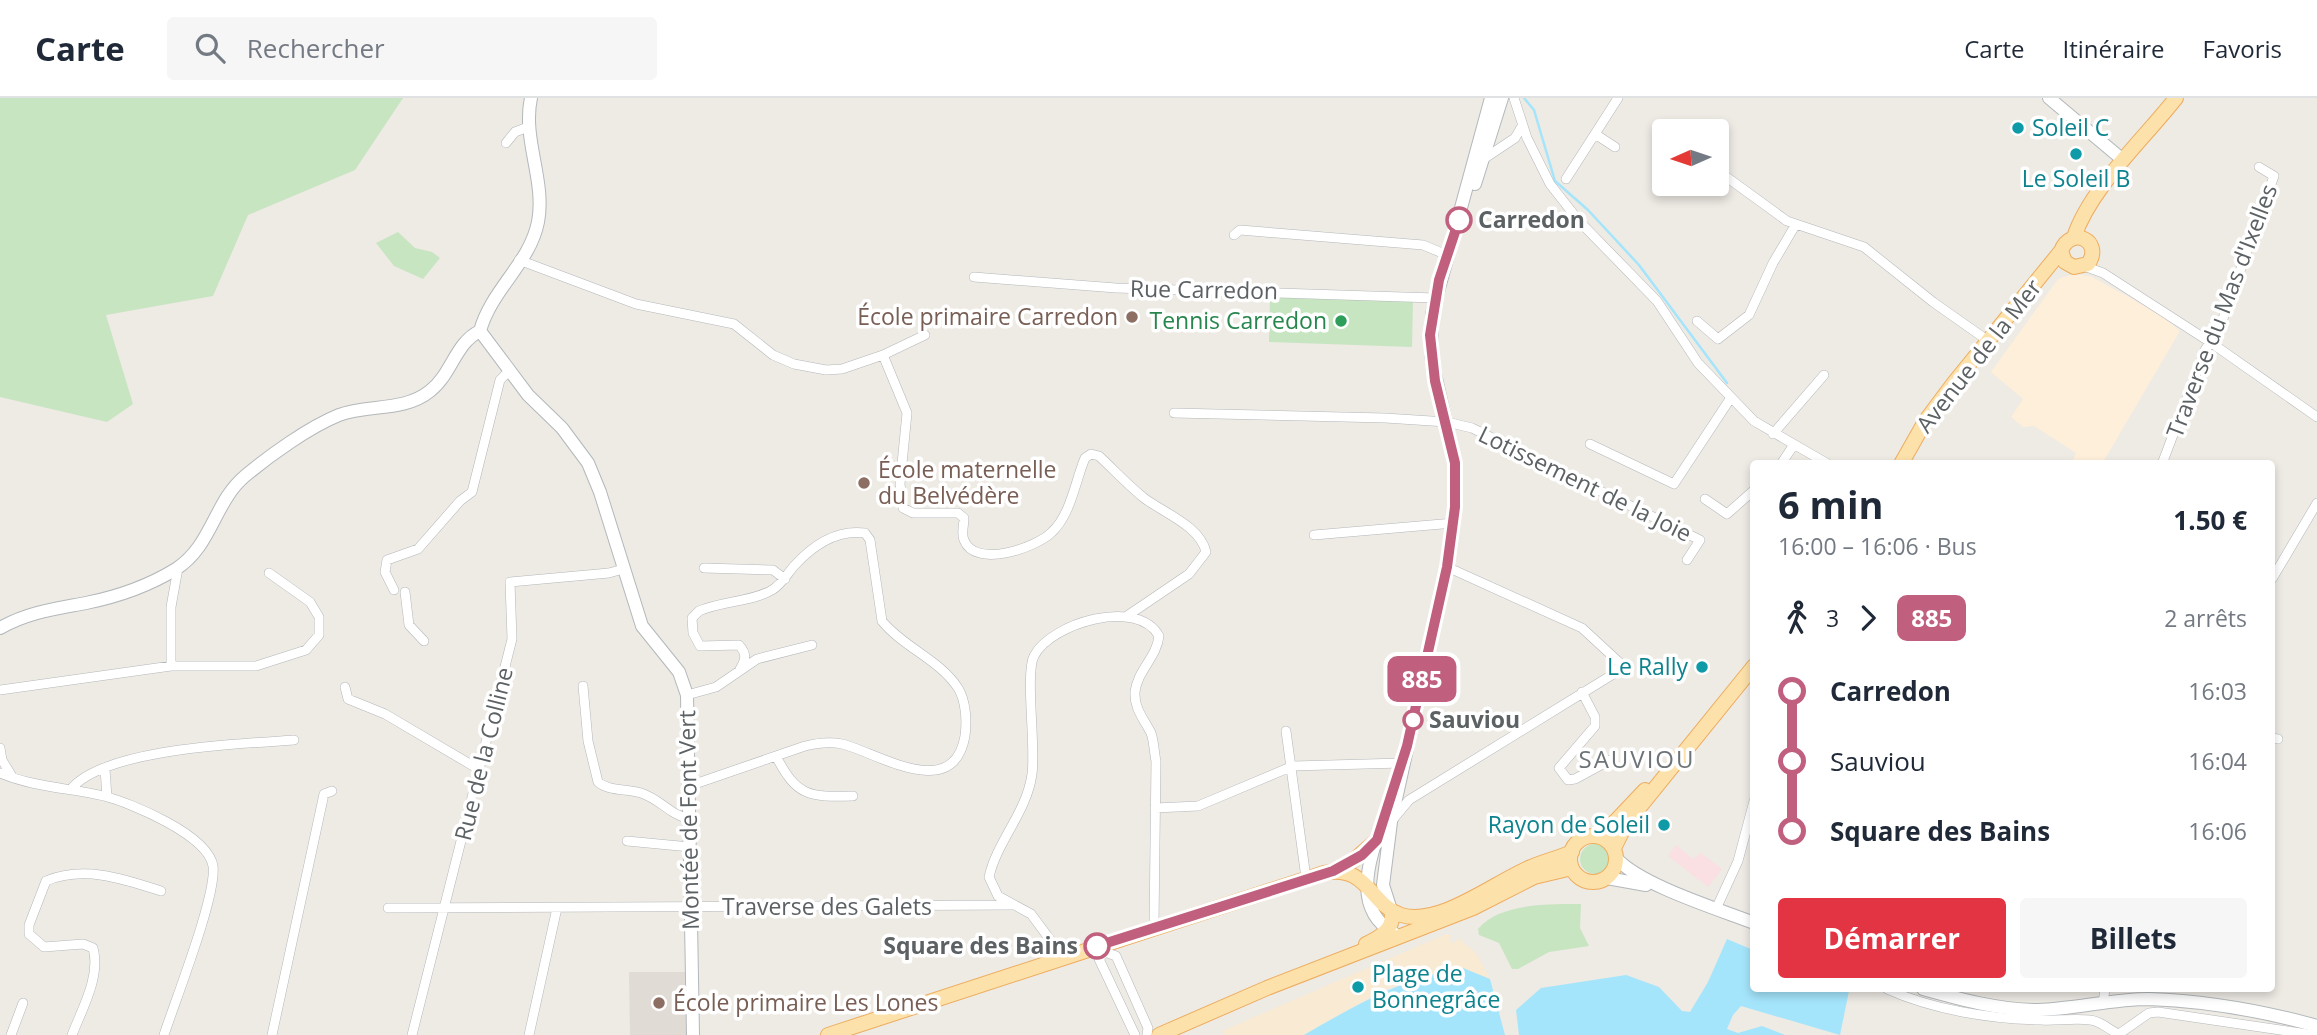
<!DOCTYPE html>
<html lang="fr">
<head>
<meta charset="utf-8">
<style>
	:root { --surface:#fff; --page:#f6f6f7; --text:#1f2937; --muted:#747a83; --line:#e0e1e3; --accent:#e33444 }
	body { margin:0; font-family:"Open Sans",sans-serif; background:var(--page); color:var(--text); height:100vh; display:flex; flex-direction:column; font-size:26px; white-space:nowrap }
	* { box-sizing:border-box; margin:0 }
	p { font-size:23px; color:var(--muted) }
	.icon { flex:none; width:38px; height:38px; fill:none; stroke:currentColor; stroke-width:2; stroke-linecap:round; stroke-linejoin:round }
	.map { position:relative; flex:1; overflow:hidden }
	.drawer { position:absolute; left:1750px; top:362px; width:525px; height:532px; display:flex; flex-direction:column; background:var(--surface); border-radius:7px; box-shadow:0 4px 10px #0003 }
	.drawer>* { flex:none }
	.badge { padding:0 14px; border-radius:10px; font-size:24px; line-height:46px }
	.needle { width:46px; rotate:267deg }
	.tools { position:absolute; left:1652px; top:21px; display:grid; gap:14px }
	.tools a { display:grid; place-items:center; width:77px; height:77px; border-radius:7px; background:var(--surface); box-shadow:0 4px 10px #0003; font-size:35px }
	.map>.badge { position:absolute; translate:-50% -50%; box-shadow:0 0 0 4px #fff }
	.legs { display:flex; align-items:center; gap:10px; height:77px; padding:0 28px; font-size:23px }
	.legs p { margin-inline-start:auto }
	.summary { display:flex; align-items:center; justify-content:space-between; height:119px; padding:0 28px }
	h1 { font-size:38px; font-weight:700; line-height:52px }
	.button { display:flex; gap:14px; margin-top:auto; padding:14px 28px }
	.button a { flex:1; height:80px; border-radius:7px; background:var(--accent); color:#fff; font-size:28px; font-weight:700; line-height:80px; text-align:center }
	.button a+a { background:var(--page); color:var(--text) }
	ul { padding:0 28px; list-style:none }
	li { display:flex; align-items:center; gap:24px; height:70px; font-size:26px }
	li i { display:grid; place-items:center; width:10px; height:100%; margin:0 9px; background:currentColor }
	li i::after { content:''; width:18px; height:18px; margin:-9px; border:5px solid; border-radius:50%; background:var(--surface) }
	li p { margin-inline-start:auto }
	li:first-child i { background:linear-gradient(#0000 50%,currentColor 0) }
	li:last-child i { background:linear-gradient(currentColor 50%,#0000 0) }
	header { display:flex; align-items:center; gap:42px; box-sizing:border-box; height:98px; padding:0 35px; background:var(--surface); border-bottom:2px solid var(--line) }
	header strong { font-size:33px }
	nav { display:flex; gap:38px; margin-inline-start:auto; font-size:24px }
	.search { width:490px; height:63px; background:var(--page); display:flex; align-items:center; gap:18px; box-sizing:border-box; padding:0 24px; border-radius:7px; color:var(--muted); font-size:26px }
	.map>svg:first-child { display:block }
</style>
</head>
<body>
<header>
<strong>Carte</strong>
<div class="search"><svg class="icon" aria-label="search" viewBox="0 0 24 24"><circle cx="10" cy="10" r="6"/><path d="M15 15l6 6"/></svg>Rechercher</div>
<nav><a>Carte</a><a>Itinéraire</a><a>Favoris</a></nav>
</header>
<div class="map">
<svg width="2317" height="937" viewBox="0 0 2317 937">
	<rect width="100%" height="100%" fill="#eeeae4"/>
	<path fill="#fdefda" d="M2073,176L2090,178L2127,198L2165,220L2180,233L2102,366H2071L2076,355L2034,328L2023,329L2011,319L2023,301L1991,274L2058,181Z"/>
	<path fill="#e1dbd5" d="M629,874H689V937H630Z"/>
	<path fill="#fae0e2" d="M1676,747L1693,761L1701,755L1722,771L1708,789L1668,758Z"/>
	<path fill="#c7e5c1" d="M0,0H403L355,72L248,117L213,198L106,217L133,306L107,324L0,299Z
		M398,134L415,150L432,154L440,160L423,181L394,168L376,145Z
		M1270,199L1413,202L1412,249L1269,244Z
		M1580 761a15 15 0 1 1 30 0a15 15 0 1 1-30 0Z
		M1581,806L1580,830L1589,848L1549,854L1518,871H1512L1499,845L1479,837L1478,831C1499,805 1549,806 1581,806Z"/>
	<path fill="#f9ead3" d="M1446,836L1451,837L1450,843L1455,845L1458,840L1476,855L1490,881L1463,870L1385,891L1304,937H1224L1222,933Z"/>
	<path fill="#a5e5fc" d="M1727,841L1753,852L1754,891L1849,893L1840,937L1741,908L1733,917L1727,931L1738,935L1762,928L1785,937H1519L1516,912L1541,890L1626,877L1659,889L1682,913L1690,914L1708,884Z
		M1463,870L1490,881L1505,937H1304C1356,907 1404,879 1463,870Z"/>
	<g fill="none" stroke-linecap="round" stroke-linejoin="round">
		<path stroke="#a5e5fc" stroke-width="2.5" d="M1524,0L1534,12L1555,83L1588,112L1639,167L1727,285"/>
		<defs>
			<path id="street" d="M1514,0L1527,40L1550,86L1579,123L1657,203L1698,265L1754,323L1828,366
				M1595,36L1615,49
				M506,45L515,34L528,29
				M1485,60L1515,40L1522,28
				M1721,75L1787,123L1864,149L1933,204L1987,242
				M1566,81L1618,0
				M1234,137L1240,132L1423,147L1447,157
				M519,162L636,206L734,226L773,257L794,266L826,272L842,271L883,257L907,315L900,386L903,410L913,415H958L964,420C964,427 961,436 964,442C975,471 1036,450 1052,434C1071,416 1075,384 1085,360L1091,356L1099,358C1114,372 1128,387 1144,400C1164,415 1200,428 1206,454L1189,476L1127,518
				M2084,168L2103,175L2210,244L2317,319
				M974,179L1116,190L1435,200
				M1697,223L1718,241L1749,217L1773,165L1796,126
				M883,257L925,237
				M1174,315L1385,320L1447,324L1472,330L1700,442L1687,462
				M1773,336L1824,277
				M1590,346L1674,386L1730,301
				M1781,366L1793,348
				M2162,366L2205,252L2220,229L2274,78L2259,69
				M1705,401L1727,416L1754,392
				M1314,437L1454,425
				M704,470L773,472L785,481
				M2272,481L2317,405
				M394,492L385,474L387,462L418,451L460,403L472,394L500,282L510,272
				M405,494L409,527L424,543
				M171,568V509L178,470
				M583,588L588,643L598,684C610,694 626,690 641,695C660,701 670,717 690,721
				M345,589L348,601L385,616L480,672
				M0,592L171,568H256L306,552L319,537V519L310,504L269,475
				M1582,594L1595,619V628L1559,670L1568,682L1575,681L1610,662
				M687,597L716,589L757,561L812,547
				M1286,633L1306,780
				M2272,640L2278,641
				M0,650L2,662L13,680
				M776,658C797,699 809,699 853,698
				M105,671L107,699
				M0,675C33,689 69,690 104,698C131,705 208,737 213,768C217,797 175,903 164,937
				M689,688L805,648C817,645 829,643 842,646C876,654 953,706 965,638C967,623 966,603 958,590C940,562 903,549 882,523L870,442L865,435C836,431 813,447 794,468C787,476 782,486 772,492C751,504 722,503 699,513L692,520L693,535L700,548L739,547C747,556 746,561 740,571
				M71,691C105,650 242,646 294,642
				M1155,710L1198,708L1293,668L1402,665
				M1394,720L1409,702L1615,575L1621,566L1582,530L1447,469
				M627,743L690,749
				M388,810L1012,807
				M1716,811L1738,763L1754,703
				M1105,854L1116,858L1148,930L1147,937
				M1105,854L1099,861L1135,937
				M1063,859L1031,816L998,798L989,779C997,743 1027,714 1032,676C1036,648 1025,576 1034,558C1051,525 1138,499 1159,538C1157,559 1137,573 1135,594C1134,611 1144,621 1151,635C1154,643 1154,654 1156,663L1154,828
				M1887,891C1933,912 1991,921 2041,922C2057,923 2074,920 2090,922C2102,923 2108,932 2119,936L2149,915L2158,914L2314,937
				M2103,906L2105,891
				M11,937L23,905
				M72,937C82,911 101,878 93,850L83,846L44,849L29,836V827L46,783C84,767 124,781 161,793
				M272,937L324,696L332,693
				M412,937L512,541L510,484L609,475L623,471
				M529,937L557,810"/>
			<path id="secondary" d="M2049,0L2123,62
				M1475,86L1502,0
				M480,233L528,297L562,330L588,365L600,394L642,528L679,574L687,597L693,937
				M0,530C29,514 55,511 86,505C116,499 150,487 176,471C212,448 214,404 245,378C269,358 309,329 339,317C368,306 404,314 430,293C452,276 455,245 480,233C491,192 530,165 538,124C546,83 522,41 531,0
				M1387,710C1374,751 1346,808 1395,836
				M1616,760C1640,787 1718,811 1754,825
				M1607,780L1646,787
				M1391,812L1383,787L1391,724L1447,469L1455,409V365L1431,258L1432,216L1491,0
				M1923,891C1959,901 1999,912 2038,912C2075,911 2112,901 2149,901C2205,903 2263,913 2317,928"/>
			<path id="primary" d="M2074,139C2091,89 2144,41 2176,0
				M1901,366L1926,322L1953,286L2061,153C2071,127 2104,143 2088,166L2074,169L2065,164L2061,153
				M1595,738L1610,729L1645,692
				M1570 761a23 23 0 1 1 46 0a23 23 0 1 1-46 0Z
				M1614,750L1626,726L1754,568
				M1333,773L1354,762L1377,742
				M1366,846C1381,839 1396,830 1391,812
				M828,937L1324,775C1368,766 1370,807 1401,817C1440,829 1496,783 1531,769C1545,763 1558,760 1572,754
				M1159,937L1267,890L1473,810L1534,779L1572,770"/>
		</defs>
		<use href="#street" stroke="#b4b7ba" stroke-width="10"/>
		<use href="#secondary" stroke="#b3b8bb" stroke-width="14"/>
		<use href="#primary" stroke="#edac5e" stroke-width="16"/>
		<use href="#street" stroke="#fff" stroke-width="9"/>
		<use href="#secondary" stroke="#fff" stroke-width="12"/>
		<use href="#primary" stroke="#fce1aa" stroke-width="14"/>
	</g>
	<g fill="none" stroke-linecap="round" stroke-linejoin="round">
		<defs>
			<path id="line-1" d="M1097,848L1333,773L1362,757L1377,742L1407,648L1447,469L1455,409V365L1435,283L1430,237L1439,182L1459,122"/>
		</defs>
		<use href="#line-1" stroke="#fff" stroke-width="16"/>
		<use href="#line-1" stroke="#c05f7e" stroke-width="10"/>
	</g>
	<g fill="#0f9aa8" stroke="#fff" stroke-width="2.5">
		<circle cx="2018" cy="30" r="7"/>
		<circle cx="2076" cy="56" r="7"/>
		<circle cx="1702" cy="569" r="7"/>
		<circle cx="1664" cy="727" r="7"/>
		<circle cx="1358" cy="889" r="7"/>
	</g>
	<g fill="#fff" stroke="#c05f7e" stroke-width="3.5">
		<circle cx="1459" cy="122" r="12"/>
		<circle cx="1413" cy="622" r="9"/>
		<circle cx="1097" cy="848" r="12"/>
	</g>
	<g fill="#8d6e63" stroke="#fff" stroke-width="2.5">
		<circle cx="1132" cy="219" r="7"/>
		<circle cx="864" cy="385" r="7"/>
		<circle cx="659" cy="905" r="7"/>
	</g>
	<circle fill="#2e9e5b" stroke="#fff" stroke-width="2.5" cx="1341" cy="223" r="7"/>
	<g text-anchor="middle" stroke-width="7" stroke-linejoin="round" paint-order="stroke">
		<g font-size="23" fill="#0d838f" stroke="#fff" text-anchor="start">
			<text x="2032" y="38">Soleil C</text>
			<text x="2076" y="89" text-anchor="middle">Le Soleil B</text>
			<text x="1688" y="577" text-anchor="end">Le Rally</text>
			<text x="1650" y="735" text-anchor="end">Rayon de Soleil</text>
			<text x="1372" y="884">Plage de<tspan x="1372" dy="26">Bonnegrâce</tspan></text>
		</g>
		<g font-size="23" font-weight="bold" fill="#5c6164" stroke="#fff" text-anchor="start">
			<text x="1478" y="130">Carredon</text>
			<text x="1429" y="630">Sauviou</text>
			<text x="1078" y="856" text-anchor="end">Square des Bains</text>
		</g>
		<g font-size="23" fill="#5c6164" stroke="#fff">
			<text transform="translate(1204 192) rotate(1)" y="8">Rue Carredon</text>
			<text transform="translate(2222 213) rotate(-69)" y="8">Traverse du Mas d'Ixelles</text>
			<text transform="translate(1979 258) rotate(-52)" y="8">Avenue de la Mer</text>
			<text transform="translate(1585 386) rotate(26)" y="8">Lotissement de la Joie</text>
			<text transform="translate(484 656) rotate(-76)" y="8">Rue de la Colline</text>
			<text transform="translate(689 722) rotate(-91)" y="8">Montée de Font Vert</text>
			<text x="827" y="817">Traverse des Galets</text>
		</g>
		<g font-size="23" fill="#785e54" stroke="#fff" text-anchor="start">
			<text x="1118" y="227" text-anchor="end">École primaire Carredon</text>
			<text x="878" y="380">École maternelle<tspan x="878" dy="26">du Belvédère</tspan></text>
			<text x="673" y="913">École primaire Les Lones</text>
		</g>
		<g font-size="23" fill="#27864d" stroke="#fff" text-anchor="end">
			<text x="1327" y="231">Tennis Carredon</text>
		</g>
		<g font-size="24" letter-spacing="2" fill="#6d7376" stroke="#fff">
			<text x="1637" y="670">SAUVIOU</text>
		</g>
	</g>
</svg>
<div class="tools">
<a><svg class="needle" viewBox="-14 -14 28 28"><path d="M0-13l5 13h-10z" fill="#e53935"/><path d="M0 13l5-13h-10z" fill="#747a83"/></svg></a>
</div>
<b class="badge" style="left:1422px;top:581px;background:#c05f7e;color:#fff">885</b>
<section class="drawer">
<div class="summary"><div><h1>6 min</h1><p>16:00 – 16:06 · Bus</p></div><b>1.50 €</b></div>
<div class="legs"><svg class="icon" aria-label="walk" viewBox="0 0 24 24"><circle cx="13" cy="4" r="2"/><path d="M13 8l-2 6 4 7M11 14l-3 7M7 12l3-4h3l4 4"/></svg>3<svg class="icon" aria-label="forward" viewBox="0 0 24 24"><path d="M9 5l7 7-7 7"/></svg><b class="badge" style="background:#c05f7e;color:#fff">885</b><p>2 arrêts</p></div>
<ul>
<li><i style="color:#c05f7e"></i><b>Carredon</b><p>16:03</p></li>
<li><i style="color:#c05f7e"></i><span>Sauviou</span><p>16:04</p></li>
<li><i style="color:#c05f7e"></i><b>Square des Bains</b><p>16:06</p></li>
</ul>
<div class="button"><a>Démarrer</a><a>Billets</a></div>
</section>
</div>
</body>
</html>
